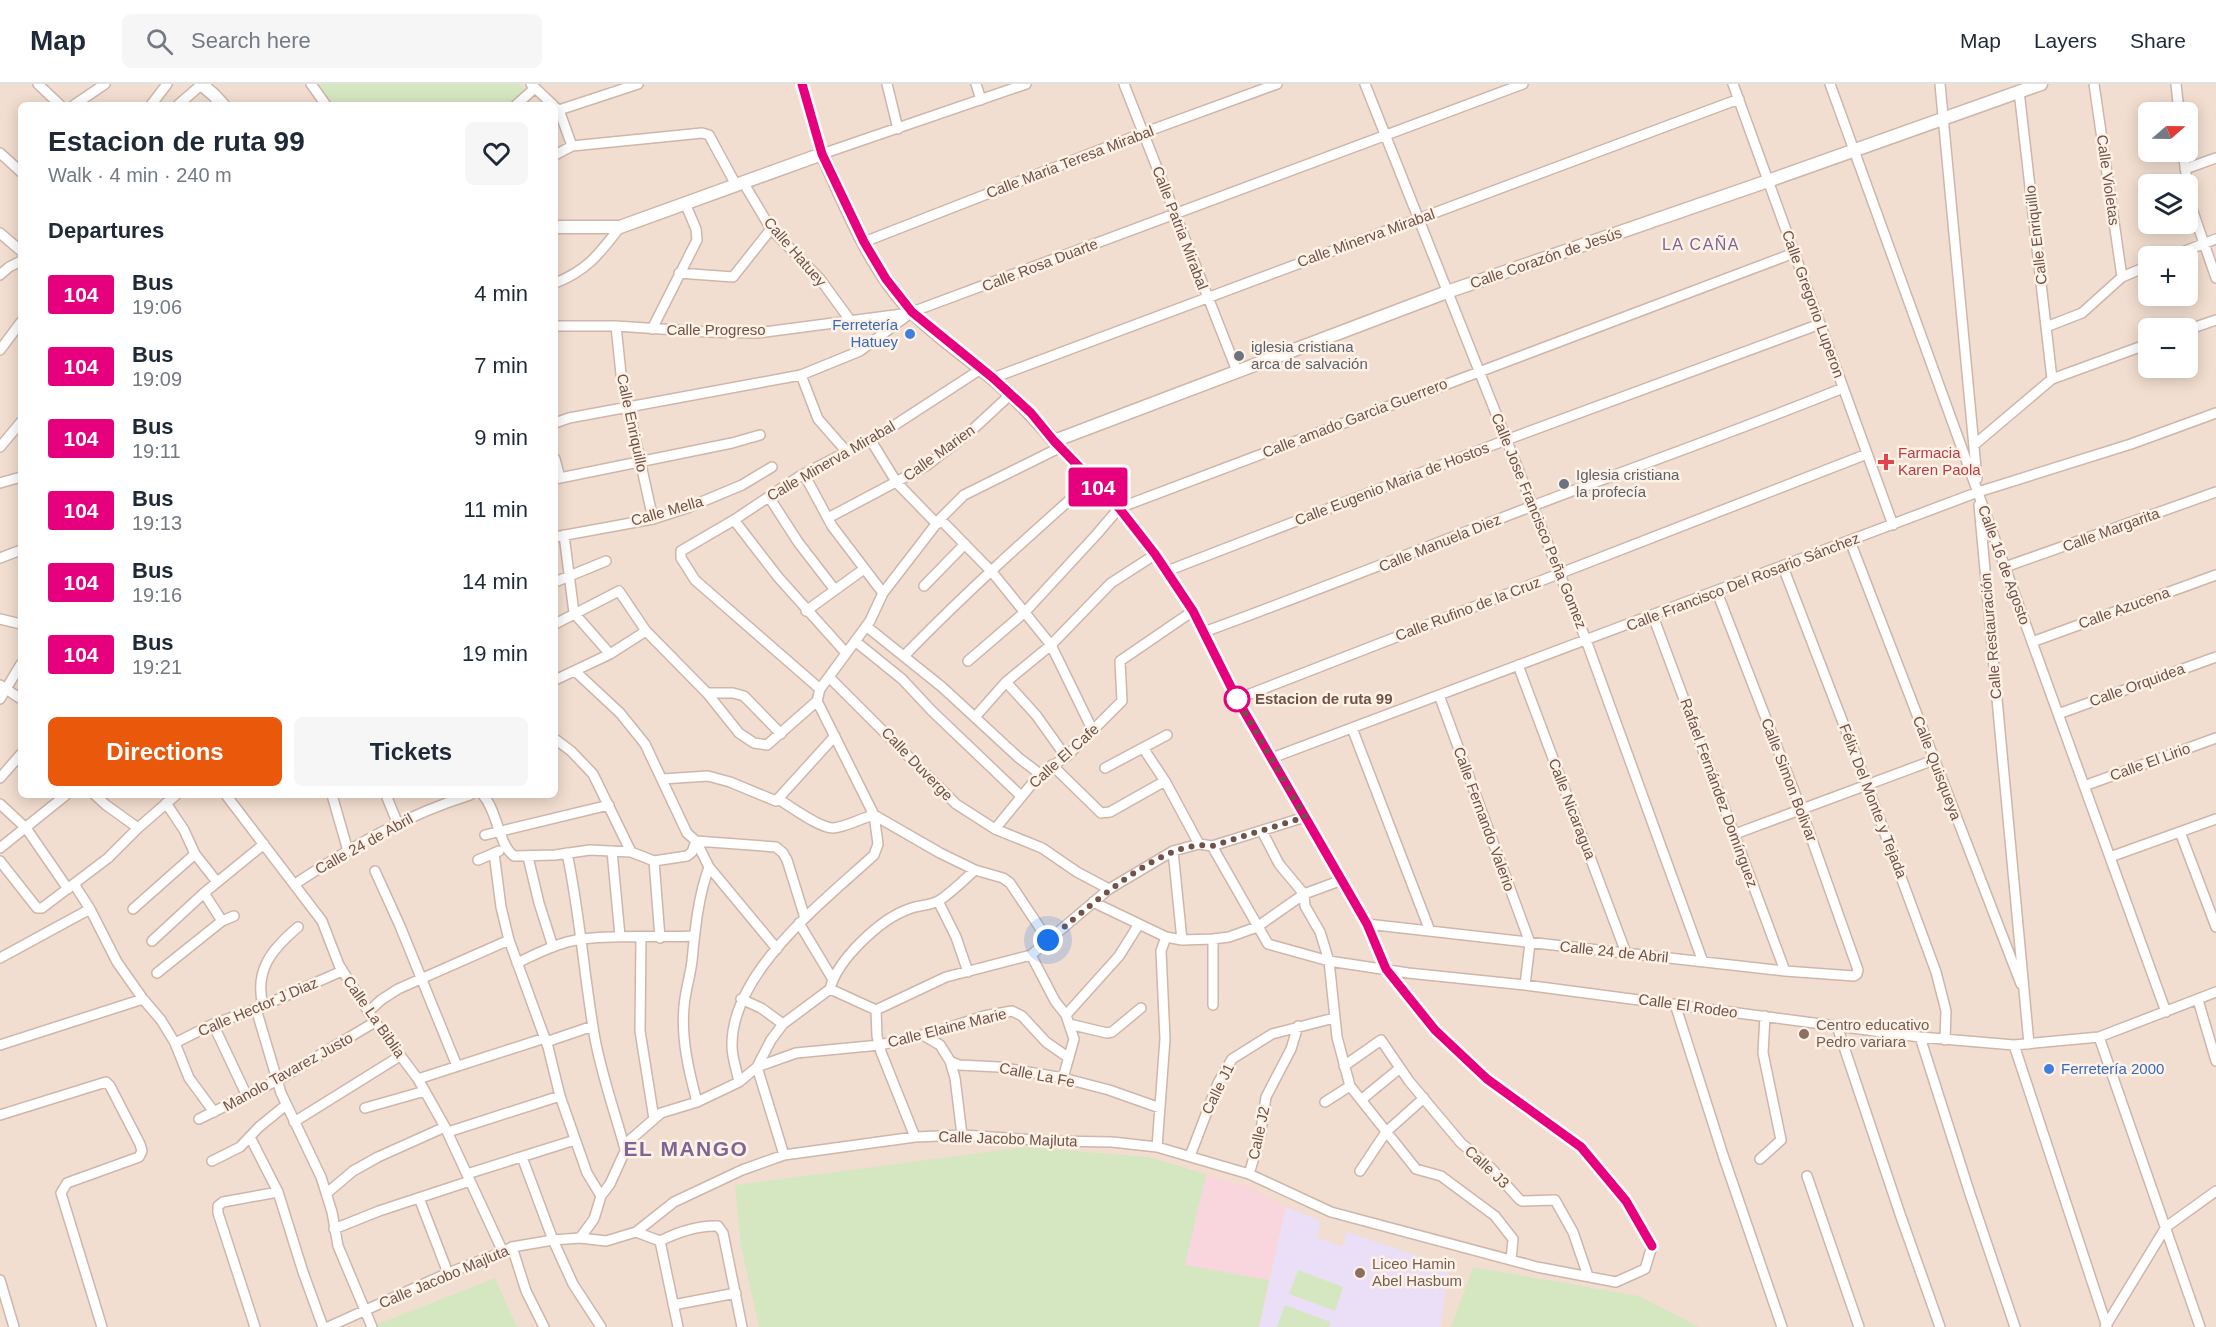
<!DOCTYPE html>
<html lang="en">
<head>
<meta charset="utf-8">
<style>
	:root { --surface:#fff; --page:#f6f6f7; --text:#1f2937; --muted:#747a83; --line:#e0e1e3; --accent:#ea580c }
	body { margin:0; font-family:Arial,sans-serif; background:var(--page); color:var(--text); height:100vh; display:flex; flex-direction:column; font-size:22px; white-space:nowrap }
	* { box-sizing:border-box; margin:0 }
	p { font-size:20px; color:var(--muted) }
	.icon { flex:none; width:33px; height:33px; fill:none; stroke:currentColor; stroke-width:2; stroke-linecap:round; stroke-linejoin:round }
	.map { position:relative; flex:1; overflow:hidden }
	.side { position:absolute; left:18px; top:18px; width:540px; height:696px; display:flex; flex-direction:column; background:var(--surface); border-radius:9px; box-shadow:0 3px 15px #0003 }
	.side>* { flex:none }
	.badge { padding:0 12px; border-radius:4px; font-size:21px; line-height:39px }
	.needle { width:39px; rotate:70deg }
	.controls { position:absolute; left:2138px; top:18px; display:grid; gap:12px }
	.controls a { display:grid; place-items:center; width:60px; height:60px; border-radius:9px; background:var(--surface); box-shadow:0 3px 15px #0003; font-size:30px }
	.you { position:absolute; width:30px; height:30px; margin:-15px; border:4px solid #fff; border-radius:50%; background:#1a73e8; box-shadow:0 0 0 9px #1a73e833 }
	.map>.badge { position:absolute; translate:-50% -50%; box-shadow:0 0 0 3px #fff }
	h2 { padding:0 30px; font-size:22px; line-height:54px }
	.round { display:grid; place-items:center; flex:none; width:63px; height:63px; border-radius:9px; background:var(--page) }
	.headline { display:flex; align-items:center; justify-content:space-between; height:102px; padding:0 30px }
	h1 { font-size:28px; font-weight:600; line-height:45px }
	.primary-button { display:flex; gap:12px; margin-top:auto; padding:12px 30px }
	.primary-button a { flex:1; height:69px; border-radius:9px; background:var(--accent); color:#fff; font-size:24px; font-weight:600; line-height:69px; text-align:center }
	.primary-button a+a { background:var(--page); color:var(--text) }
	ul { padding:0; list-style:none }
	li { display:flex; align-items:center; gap:18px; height:72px; padding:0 30px }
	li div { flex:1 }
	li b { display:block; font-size:22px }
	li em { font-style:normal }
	li .badge { min-width:66px; font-weight:700; text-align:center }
	header { display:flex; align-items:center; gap:36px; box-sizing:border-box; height:84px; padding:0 30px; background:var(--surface); border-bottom:2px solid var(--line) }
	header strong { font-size:28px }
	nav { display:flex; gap:33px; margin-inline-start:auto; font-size:21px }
	.search { width:420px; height:54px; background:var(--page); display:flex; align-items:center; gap:15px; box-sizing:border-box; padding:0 21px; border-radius:9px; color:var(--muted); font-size:22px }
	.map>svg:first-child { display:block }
</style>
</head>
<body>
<header>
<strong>Map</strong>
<div class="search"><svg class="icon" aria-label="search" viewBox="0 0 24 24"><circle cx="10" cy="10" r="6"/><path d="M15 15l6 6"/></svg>Search here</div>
<nav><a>Map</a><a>Layers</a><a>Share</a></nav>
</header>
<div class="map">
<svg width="2216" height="1243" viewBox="0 0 2216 1243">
	<rect width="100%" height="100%" fill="#fbeee1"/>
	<path fill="#f2ded0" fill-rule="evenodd" d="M0,0H2216V1243H0ZM21,21H555V711H21ZM2148,28H2187V68H2148ZM2148,100H2187V140H2148ZM2148,172H2187V212H2148ZM2148,244H2187V284H2148Z"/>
	<path fill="#ebdef7" d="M1286,1123L1321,1137L1317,1153L1342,1163L1347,1148L1450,1183L1440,1243H1259Z"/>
	<path fill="#f9d5dd" d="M1205,1092L1250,1103L1286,1123L1268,1199L1184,1181Z"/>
	<path fill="#d5e7c1" d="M316,0H519L527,7L509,21H332Z
		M1025,1063L1149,1073L1206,1090L1185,1181L1269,1196L1259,1243H759L741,1163L735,1101Z
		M1473,1183L1639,1212L1699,1243H1451Z
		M1298,1186L1343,1203L1335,1227L1289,1210Z
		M495,1194L517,1243H370Z
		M1285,1221L1330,1238L1329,1243H1277Z"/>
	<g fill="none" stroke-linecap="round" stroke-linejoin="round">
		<defs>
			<path id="minor" d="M38,0L60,21
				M311,0L326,21
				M531,0L553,21
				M802,0L822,70L1026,0
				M887,0L898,45
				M976,0L981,16
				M1124,0L1237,287
				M1365,0L1586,556L1703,878
				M1733,0L1893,441
				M1830,0L2166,928
				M1940,0L1977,395
				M2094,0L2122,193
				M2176,0L2179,28
				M2019,7L2052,295
				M74,21L105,0
				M151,21L167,0
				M178,21L202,0
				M516,21L535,4
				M555,23L559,26L572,62
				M559,26L638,0
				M2183,68L2190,119L2216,194
				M0,69L21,88
				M555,71L572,62L702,49L709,51L736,101
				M2185,85L2216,74
				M743,98L771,145L820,195L850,236
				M0,149L21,167
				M864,158L1143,49L1277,0
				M2172,172L2216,155
				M679,189L733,193L771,145
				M0,191L9,183L21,177
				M555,199C587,187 600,169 620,143
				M555,242H616L707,248L757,249L910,229
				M616,242L621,290L653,435
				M2046,243L2082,229L2122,193L2148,182
				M652,245L697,156L696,145L685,119
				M2187,246L2216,236
				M0,266L21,238
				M801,291L818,335L847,368
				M993,294L1739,15
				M555,339L569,334L801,291L860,267L912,228L1523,0
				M870,355L897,399L937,440
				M1974,361L2052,295L2148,260
				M0,363L21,338
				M555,375L560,394
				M804,390L832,442L883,509
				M555,395L732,359L760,351
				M0,399L21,393
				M769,413L798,458L835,506
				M1979,421L2029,960
				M828,434L926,382L970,348L1011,310
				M940,435L992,488L1051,561L1093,647
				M734,436L778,493L846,569
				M564,451L574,529L610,570
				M555,453L653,435L687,424L742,401L772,383
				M1850,457L2021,900
				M0,474L21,466
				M1783,483L1867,701L1936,888L1946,927L1945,956
				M2005,483L2216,408
				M1167,487L1506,356L1820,240
				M555,498L606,477
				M924,502L965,460
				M806,527L864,485
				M1653,532L1785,887
				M0,535L21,540
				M555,540L619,507L646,547L707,609L739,649L754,659L767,661L817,617L820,605L870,537L883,509L940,435L964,411L1061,363
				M866,542L942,603L1019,674L1040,690
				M1204,548C1313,508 1421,465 1530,423C1634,383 1740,346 1843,304
				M855,557L902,595L932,627L1021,712
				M2032,558L2216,491
				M905,571C964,510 1028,453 1092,396
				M968,577L1025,528L1097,450L1119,424L1794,169
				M1518,581L1626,869
				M575,587L620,629L645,660L687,749L696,757L709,783L777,865
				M829,593L956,720L995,745L1042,764L1077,788L1109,805
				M555,596L610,570L646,547
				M1006,598L1036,631L1066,673
				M0,601L21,615
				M820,605L695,496L681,474V467L734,436L800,392L881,350L981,285
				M707,609H733L744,612L781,650
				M1439,611L1530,859L1525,901
				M0,615L21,580
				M1237,615L1867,370
				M2058,630L2216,573
				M975,633L1006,598L1051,561L1111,499L1156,470
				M1352,644L1430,847
				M555,655L571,667L593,690L631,768
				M1143,664L1165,697L1199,760
				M1272,674L1978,408L2131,360L2216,329
				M1052,681L1101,729L1110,728L1165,697
				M1105,684L1167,651
				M0,694L21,670
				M662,695L708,692L730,698L776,717L835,652
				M2084,702L2216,654
				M95,711L106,721L138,744
				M226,711L322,837L339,881L375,938L418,995L445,1043L503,1168
				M332,711L348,767
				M386,711L397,738
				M483,711C498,728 498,760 514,772L555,771L590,766L631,768L654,777L687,772L692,768L696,757L776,763L783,769L787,776L805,834
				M778,715C792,723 819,744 833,744C847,743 861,734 874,731L940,769L975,786L1003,794L1010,799L1048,856
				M166,719L184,746L195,770L217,798
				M0,720L26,744L68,805
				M995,745L1040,690L1066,673L1122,617L1120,577L1193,527
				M1262,747L1279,780L1304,810L1305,822L1320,848L1329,877L1337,953L1350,1002L1416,1085L1441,1092L1495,1132L1513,1155L1511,1176
				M2180,748L2216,843
				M1735,750L1934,676
				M485,751L609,721
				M1212,762L1268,860L1329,877L1408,889L1525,901L1920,953L2014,961L2099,953L2216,908
				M0,764L66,711
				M612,767L620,852
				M1173,767L1182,856
				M494,769L501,823L509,856L548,963L560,1012L587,1089L601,1112
				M567,769C580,830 584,893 595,955C602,992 615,1029 625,1065
				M528,773L539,819L553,863
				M2110,773L2216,735
				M478,776L499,767
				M0,777L37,824H42L108,774L138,744L176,711
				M654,777L660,854
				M375,787L400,842L457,982
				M74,800L90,825L117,878L143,915L161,936L175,959L189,994L214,1028
				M295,802L298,798C353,762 406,731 470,711
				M204,809L222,837
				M938,817L956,853L968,888
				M1093,818L1166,853L1182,856L1213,855L1229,853L1257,843L1304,810L1342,796
				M133,825L195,770
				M799,839L832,894
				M1367,840L1785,887L1854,892L1857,890L1858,886L1801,725L1717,508
				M641,853L640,947L654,1035
				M1213,855V921
				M152,857L204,809L264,760
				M1031,871L1055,917L1066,931
				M0,874L90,825
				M517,879C538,869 559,858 582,855C618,850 657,854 694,852
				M157,889L222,837L234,832
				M830,905L876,926L946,893L1031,871L1109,805L1173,767L1199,760L1212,762L1305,733
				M741,915L761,924L783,940
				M2198,916L2216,977
				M1675,920L1723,1071L1782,1243
				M263,922C254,886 272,865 298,843
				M256,925L281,1009L321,1093L332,1128L338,1162L372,1243
				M876,926L877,952L881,968L915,1053
				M368,928L381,916L398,905L509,856
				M213,940L246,1010
				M1069,940L1107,949L1112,948L1141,924
				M1837,942L1900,1130L1940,1243
				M923,951L940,961L950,977L959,981L999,983L1063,994L1109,1006L1160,1024
				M1920,953L1970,1110L2015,1243
				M2099,953L2200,1243
				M546,958L593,942
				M175,959L213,940L256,925L342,887
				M0,961L143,915
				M2014,961L2107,1243
				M950,977L955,994L962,1051
				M1344,982L1381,956L1409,997L1461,1059L1491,1084L1519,1115L1522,1117L1555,1116L1573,1148L1588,1192
				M757,983L771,956L783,940L830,905C837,876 880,835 909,825C918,821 931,822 940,816C952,808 964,796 975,786
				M757,983L784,1071
				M1063,994L1074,955L1066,931L1119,872L1139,840
				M418,995L545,954
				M739,998C737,987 732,974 732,962C731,888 824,817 874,771L878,760L874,731L817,617
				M1361,1016L1400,984
				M697,1018C689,988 681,955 684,923C685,908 690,893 692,877C695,846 698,813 709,783
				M1325,1018L1350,1002
				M365,1024L425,1007
				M0,1031L106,998L110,1002L140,1060L142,1067L139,1073L67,1099L61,1109L102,1243
				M199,1035L276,997L375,938
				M294,1038L400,972
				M448,1048L560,1012
				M250,1053L278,1108L303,1188L323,1243
				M1157,1063L1165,955L1161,867L1166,853
				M1190,1072L1218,999L1232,975L1272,950L1334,934
				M522,1073L553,1156L573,1200L601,1243
				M1760,1075L1781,1056L1763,969L1765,932
				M212,1077L240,1063L259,1043L286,1021
				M1360,1087L1386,1048L1424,1014
				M467,1090L575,1056
				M1249,1090L1260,1053L1266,1013L1291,965L1298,942
				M1807,1092L1859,1243
				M327,1109L353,1087L378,1073L445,1043
				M419,1114L448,1189
				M334,1145L379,1127L470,1097
				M636,1148L660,1157L678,1243
				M580,1154L594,1135L601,1112L610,1100L630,1056L661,1029L697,1018L739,998L757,983L796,969L880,961L935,948L984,932L1012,927L1022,932L1046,958L1069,974
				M660,1157C678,1148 697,1141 718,1142L723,1149L742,1243
				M512,1163L526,1207L544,1243
				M0,1196L14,1243
				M673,1221L736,1209
				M255,1243L218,1129V1122L223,1118L278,1108
				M328,1243L448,1189L503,1168L512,1163L553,1156L580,1154L606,1157L636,1148L674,1118L742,1086L784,1071L915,1053L962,1051L1049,1057L1112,1058L1157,1063L1249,1090L1331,1128L1537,1183L1616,1198L1645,1185L1652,1162L1626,1117L1581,1063L1487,995L1435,946L1386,885L1367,840L1237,615L1204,548L1184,513L1156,470L1119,424L1054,357
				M2105,1243L2166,1143L2216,1107"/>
			<path id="tertiary" d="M201,0L214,11L223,21
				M555,143H620L822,70C846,122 871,187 912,228C937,253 967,273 993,295C1016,314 1035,334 1054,357L1447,208L1768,97L2041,0"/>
		</defs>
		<use href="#minor" stroke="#ceb6ab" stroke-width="12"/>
		<use href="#tertiary" stroke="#ceb6ab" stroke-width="15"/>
		<use href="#minor" stroke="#fff" stroke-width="9"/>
		<use href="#tertiary" stroke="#fff" stroke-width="12"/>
	</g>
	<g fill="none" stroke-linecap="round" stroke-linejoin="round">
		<defs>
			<path id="line" d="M802,0L822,70L864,158L886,195L912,228L993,294L1031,329L1054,357L1119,424L1155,470L1193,527L1237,615L1367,840L1386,885L1435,946L1487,995L1581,1063L1626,1117L1652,1162"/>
		</defs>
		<use href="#line" stroke="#fff" stroke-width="14"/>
		<use href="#line" stroke="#e6007e" stroke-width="9"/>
		<path stroke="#715249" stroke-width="6" stroke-dasharray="0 10.8" d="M1048,856C1086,827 1162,753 1212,762L1305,733L1237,615"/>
	</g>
	<g fill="#3f7fe0" stroke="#fef2e7" stroke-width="2">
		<circle cx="910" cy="250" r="6"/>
		<circle cx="2049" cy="985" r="6"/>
	</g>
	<g fill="#6b7280" stroke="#fef2e7" stroke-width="2">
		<circle cx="1239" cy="272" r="6"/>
		<circle cx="1564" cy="400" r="6"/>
	</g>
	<path fill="#e0444e" stroke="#fef2e7" stroke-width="2" d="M1883 369h6v6h6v6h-6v6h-6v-6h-6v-6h6z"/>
	<circle fill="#fff" stroke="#e6007e" stroke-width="3" cx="1237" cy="615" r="12"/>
	<g fill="#8d6e63" stroke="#fef2e7" stroke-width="2">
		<circle cx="1804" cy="950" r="6"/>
		<circle cx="1360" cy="1189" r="6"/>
	</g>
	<g text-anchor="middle" stroke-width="5" stroke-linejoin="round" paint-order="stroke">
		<g font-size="15" fill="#715249" stroke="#fef2e7">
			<text transform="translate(1070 78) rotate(-21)" y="5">Calle Maria Teresa Mirabal</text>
			<text transform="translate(2108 96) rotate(82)" y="5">Calle Violetas</text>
			<text transform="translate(1180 144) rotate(69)" y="5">Calle Patria Mirabal</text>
			<text transform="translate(2036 151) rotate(-97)" y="5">Calle Enriquillo</text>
			<text transform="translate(1366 154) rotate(-20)" y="5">Calle Minerva Mirabal</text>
			<text transform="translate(795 168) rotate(49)" y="5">Calle Hatuey</text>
			<text transform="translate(1546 174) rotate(-19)" y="5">Calle Corazón de Jesús</text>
			<text transform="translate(1040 181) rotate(-21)" y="5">Calle Rosa Duarte</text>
			<text transform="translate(1813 220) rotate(70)" y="5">Calle Gregorio Luperon</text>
			<text x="716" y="251">Calle Progreso</text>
			<text transform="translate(1355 334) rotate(-21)" y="5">Calle amado Garcia Guerrero</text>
			<text transform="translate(632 339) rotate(78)" y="5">Calle Enriquillo</text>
			<text transform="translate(939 369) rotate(-36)" y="5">Calle Marien</text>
			<text transform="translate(831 377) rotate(-30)" y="5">Calle Minerva Mirabal</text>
			<text transform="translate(1392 400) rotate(-21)" y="5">Calle Eugenio Maria de Hostos</text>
			<text transform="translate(667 427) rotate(-16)" y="5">Calle Mella</text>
			<text transform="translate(1539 437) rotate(68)" y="5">Calle Jose Francisco Peña Gomez</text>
			<text transform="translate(2111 446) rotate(-20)" y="5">Calle Margarita</text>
			<text transform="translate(1440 459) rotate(-22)" y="5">Calle Manuela Diez</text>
			<text transform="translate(2004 481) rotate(70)" y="5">Calle 16 de Agosto</text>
			<text transform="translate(1743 498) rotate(-21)" y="5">Calle Francisco Del Rosario Sánchez</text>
			<text transform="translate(2124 524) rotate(-20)" y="5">Calle Azucena</text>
			<text transform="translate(1468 525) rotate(-21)" y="5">Calle Rufino de la Cruz</text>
			<text transform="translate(1991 552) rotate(-95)" y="5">Calle Restauración</text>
			<text transform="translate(2137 601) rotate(-20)" y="5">Calle Orquidea</text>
			<text transform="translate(1064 672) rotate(-42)" y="5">Calle El Cafe</text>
			<text transform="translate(2150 678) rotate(-20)" y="5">Calle El Lirio</text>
			<text transform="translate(917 680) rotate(46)" y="5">Calle Duverge</text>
			<text transform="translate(1937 684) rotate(69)" y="5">Calle Quisqueya</text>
			<text transform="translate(1789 696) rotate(69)" y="5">Calle Simon Bolivar</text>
			<text transform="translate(1719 709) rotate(70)" y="5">Rafael Fernández Domínguez</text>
			<text transform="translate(1873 717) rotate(69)" y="5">Félix Del Monte y Tejada</text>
			<text transform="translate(1572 725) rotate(69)" y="5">Calle Nicaragua</text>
			<text transform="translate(1484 735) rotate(70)" y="5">Calle Fernando Valerio</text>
			<text transform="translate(364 760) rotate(-29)" y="5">Calle 24 de Abril</text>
			<text transform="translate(1614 868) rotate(6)" y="5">Calle 24 de Abril</text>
			<text transform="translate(1688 922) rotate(8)" y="5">Calle El Rodeo</text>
			<text transform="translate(258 923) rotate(-23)" y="5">Calle Hector J Diaz</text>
			<text transform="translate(374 933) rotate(55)" y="5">Calle La Biblia</text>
			<text transform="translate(947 944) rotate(-14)" y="5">Calle Elaine Marie</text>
			<text transform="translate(288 988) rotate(-29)" y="5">Manolo Tavarez Justo</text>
			<text transform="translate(1037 991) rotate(11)" y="5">Calle La Fe</text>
			<text transform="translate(1218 1005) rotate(-64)" y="5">Calle J1</text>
			<text transform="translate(1259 1049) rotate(-78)" y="5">Calle J2</text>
			<text transform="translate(1008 1055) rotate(2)" y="5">Calle Jacobo Majluta</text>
			<text transform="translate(1487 1083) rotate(43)" y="5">Calle J3</text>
			<text transform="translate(444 1193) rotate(-23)" y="5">Calle Jacobo Majluta</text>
		</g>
		<g font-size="15" fill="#366cbe" stroke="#fef2e7" text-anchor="end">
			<text x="898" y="246">Ferretería<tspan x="898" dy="17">Hatuey</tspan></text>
			<text x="2061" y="990" text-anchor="start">Ferretería 2000</text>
		</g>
		<g font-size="15" fill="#5b616d" stroke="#fef2e7" text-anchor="start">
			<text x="1251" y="268">iglesia cristiana<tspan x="1251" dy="17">arca de salvación</tspan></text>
			<text x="1576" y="396">Iglesia cristiana<tspan x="1576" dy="17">la profecía</tspan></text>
		</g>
		<g font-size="15" fill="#be3a42" stroke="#fef2e7" text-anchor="start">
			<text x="1898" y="374">Farmacia<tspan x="1898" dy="17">Karen Paola</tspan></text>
		</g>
		<g font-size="15" font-weight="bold" fill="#715249" stroke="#fef2e7" text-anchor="start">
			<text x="1255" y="620">Estacion de ruta 99</text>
		</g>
		<g font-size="15" fill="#785e54" stroke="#fef2e7" text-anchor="start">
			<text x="1816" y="946">Centro educativo<tspan x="1816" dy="17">Pedro variara</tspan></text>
			<text x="1372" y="1185">Liceo Hamin<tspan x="1372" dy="17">Abel Hasbum</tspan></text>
		</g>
		<g font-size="16" letter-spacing="1.5" fill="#7e6594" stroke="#fef2e7">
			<text x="1701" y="166">LA CAÑA</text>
		</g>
		<g font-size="21" font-weight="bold" letter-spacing="1.5" fill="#7e6594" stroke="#fef2e7">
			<text x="686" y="1072">EL MANGO</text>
		</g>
	</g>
</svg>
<div class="controls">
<a><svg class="needle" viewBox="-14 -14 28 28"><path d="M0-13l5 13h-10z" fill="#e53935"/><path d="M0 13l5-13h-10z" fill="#747a83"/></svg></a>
<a><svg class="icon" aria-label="layers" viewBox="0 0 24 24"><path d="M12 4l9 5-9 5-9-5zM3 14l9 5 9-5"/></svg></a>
<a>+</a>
<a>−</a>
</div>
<div class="you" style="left:1048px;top:856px"></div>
<b class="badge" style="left:1098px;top:403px;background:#e6007e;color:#fff">104</b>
<section class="side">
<div class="headline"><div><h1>Estacion de ruta 99</h1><p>Walk · 4 min · 240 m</p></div><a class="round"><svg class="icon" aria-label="heart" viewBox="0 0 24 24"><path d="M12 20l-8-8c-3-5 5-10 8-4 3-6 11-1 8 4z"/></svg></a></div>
<h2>Departures</h2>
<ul>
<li><span class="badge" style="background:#e6007e;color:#fff">104</span><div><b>Bus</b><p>19:06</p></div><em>4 min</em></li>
<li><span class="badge" style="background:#e6007e;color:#fff">104</span><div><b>Bus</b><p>19:09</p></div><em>7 min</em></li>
<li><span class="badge" style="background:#e6007e;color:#fff">104</span><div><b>Bus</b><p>19:11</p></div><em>9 min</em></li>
<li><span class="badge" style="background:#e6007e;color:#fff">104</span><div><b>Bus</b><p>19:13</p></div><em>11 min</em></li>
<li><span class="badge" style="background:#e6007e;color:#fff">104</span><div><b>Bus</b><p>19:16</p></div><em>14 min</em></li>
<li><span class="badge" style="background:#e6007e;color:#fff">104</span><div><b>Bus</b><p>19:21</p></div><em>19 min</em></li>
</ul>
<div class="primary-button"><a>Directions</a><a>Tickets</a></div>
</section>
</div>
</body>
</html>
